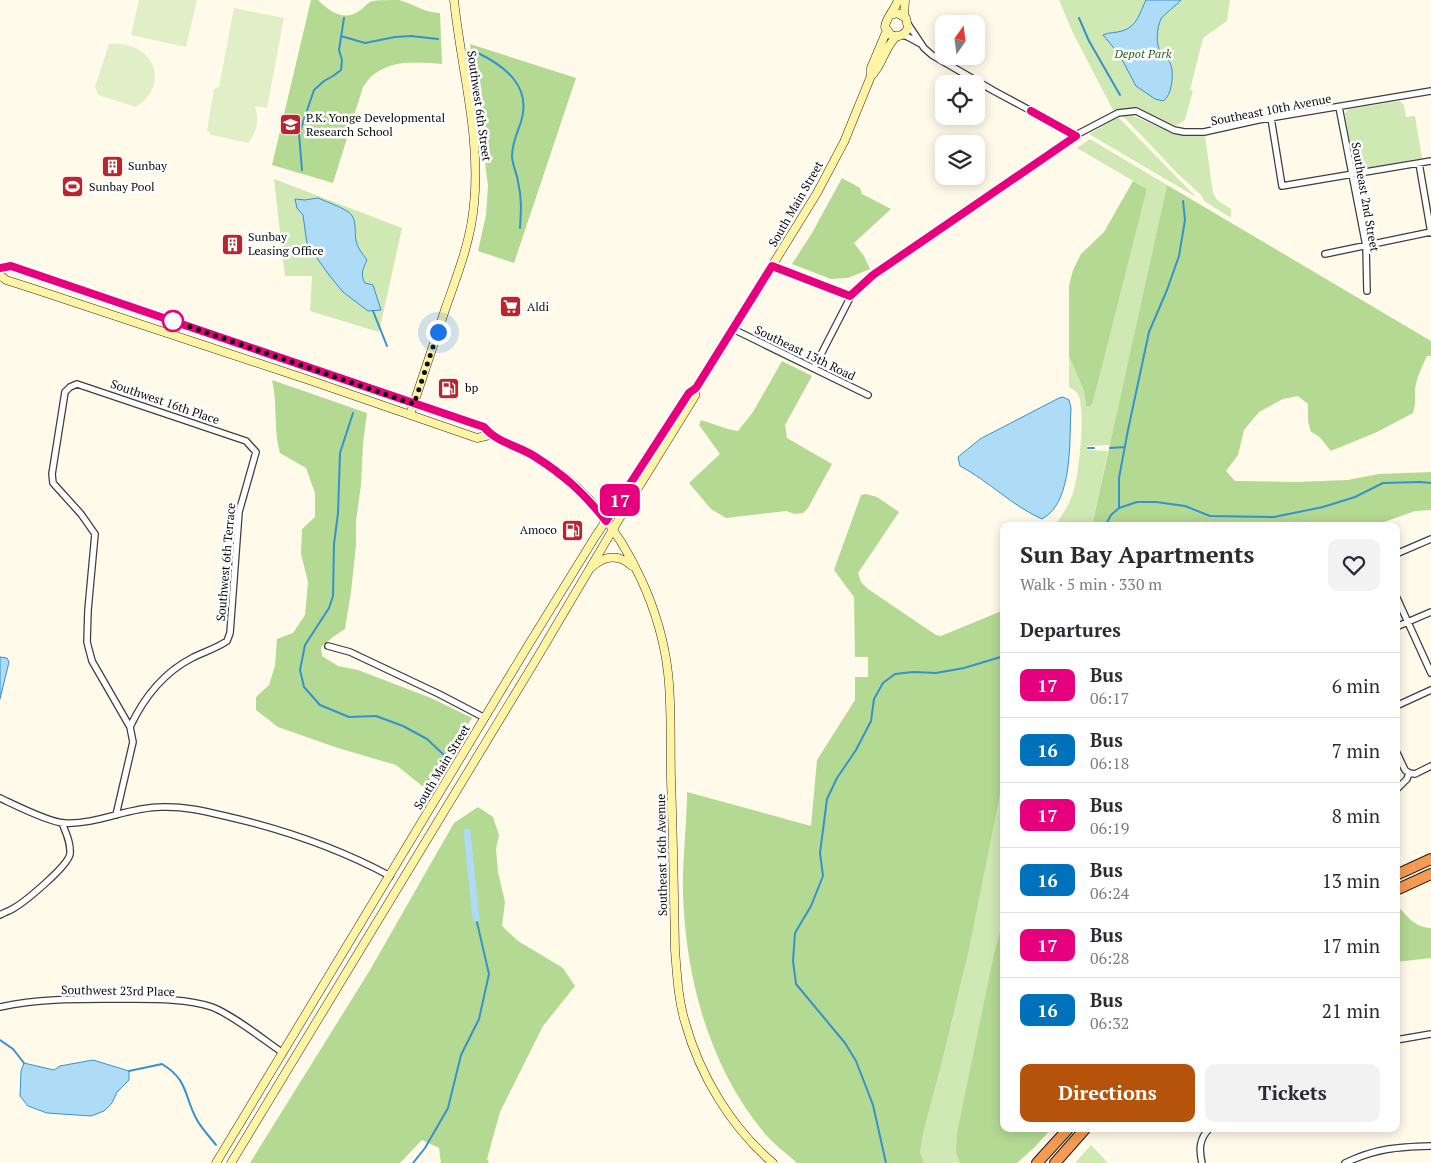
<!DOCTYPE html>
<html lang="en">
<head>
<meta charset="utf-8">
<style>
	:root { --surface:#fff; --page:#f2f2f3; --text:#2b2b33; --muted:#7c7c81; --line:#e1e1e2; --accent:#b45309 }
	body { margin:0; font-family:"PT Serif",serif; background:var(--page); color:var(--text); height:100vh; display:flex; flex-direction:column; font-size:19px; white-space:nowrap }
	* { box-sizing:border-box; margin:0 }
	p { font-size:16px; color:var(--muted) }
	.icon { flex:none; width:28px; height:28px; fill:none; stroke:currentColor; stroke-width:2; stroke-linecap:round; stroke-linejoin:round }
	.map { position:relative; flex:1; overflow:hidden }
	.panel { position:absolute; left:1000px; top:522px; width:400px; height:610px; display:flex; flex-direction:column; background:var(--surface); border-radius:10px; box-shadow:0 2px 12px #0003 }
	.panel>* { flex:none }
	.badge { padding:0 10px; border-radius:8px; font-size:18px; line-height:32px }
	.needle { width:32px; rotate:14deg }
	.tools { position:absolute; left:935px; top:15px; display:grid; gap:10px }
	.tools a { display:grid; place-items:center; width:50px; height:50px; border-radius:10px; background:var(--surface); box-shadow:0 2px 12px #0003; font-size:25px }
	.you { position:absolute; width:25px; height:25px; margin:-12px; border:4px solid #fff; border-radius:50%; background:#1a73e8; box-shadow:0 0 0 8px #1a73e833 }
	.map>.badge { position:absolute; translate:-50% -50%; box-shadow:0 0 0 2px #fff }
	h2 { padding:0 20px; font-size:19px; line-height:45px }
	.round { display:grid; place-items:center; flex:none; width:52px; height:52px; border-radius:10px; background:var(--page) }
	.summary { display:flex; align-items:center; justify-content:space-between; height:85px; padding:0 20px }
	h1 { font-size:24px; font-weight:700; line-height:38px }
	.action { display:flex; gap:10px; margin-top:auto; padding:10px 20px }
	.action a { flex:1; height:58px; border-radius:10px; background:var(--accent); color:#fff; font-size:20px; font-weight:700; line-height:58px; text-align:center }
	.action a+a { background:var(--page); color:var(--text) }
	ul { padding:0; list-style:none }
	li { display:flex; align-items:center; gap:15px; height:65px; padding:0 20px; border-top:1px solid var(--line) }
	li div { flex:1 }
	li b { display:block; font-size:19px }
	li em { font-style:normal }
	li .badge { min-width:55px; font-weight:700; text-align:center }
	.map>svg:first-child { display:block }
</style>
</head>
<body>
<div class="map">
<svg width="1431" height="1163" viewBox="0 0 1431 1163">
	<rect width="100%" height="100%" fill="#fffae9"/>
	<path fill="#d0e8b4" d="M1059,0H1230L1227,21L1203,38L1190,90L1193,91L1185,120L1177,125L1172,126L1137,109L1113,110L1073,33Z
		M1400,101L1404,105L1406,117L1415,116L1422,158L1356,170L1353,164L1345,113L1349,109Z
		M1131,115L1171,132L1188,136H1205L1213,193L1217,200L1231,209V218L1204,201L1201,195L1177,173L1123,116Z
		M1118,117L1196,197L1089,134Z
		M1090,139L1167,185L1110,445L1087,446V450L1108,451L1092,526H1054C1062,516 1069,505 1073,493C1079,476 1086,409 1078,394C1076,391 1072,389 1069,387V356L1084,391L1086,406L1093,402L1147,189L1077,148Z
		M274,179L402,228L379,332L310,311L312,276H285Z
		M1004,775V919L956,1153L960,1163H924L920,1152L923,1134L942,1062L969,950Z
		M1091,1145L1108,1163H1075Z"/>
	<path fill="#b3d993" d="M311,0H318C329,11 344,22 359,11C364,8 367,3 372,1C378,0 393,0 399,0C414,4 425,13 440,13L442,64C420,62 392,59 373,75C369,78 366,83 363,87L333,183L272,165Z
		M470,44L576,78L514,263L478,251L486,215L488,186Z
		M842,178L860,188L862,194L891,209L854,243L864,256L870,269L848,278L831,279L792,264L812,233Z
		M1133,181L1147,189L1093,402L1090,406H1086L1084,391L1069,356V286L1073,270L1081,254L1104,232Z
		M1167,185L1431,341V356H1427C1422,366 1416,379 1415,390C1415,400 1416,403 1413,413L1377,432L1331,451C1323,443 1323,437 1311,432L1308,421V404L1298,396L1283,399L1259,412L1244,430L1238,455L1226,471L1235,481L1296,482L1348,480L1379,474L1431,472V510L1415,511L1373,526H1092Z
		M782,361L812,376L785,425L787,438L832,464L808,508L803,513L795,514L786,511L726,518L711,509L689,483L720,454L699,425L701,420L728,429L738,431L753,412Z
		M272,380L367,413L363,444L361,485L356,521V545L351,592L345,629L333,637L321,647L322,656L338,666L358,670L431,698L472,718L426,789L396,765L338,748L278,727L256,710V697L269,685L275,666L277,639L293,633L305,615L308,582L301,554L302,529L315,517V493L306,468L280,453C273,429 278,405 272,380Z
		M866,494L877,497L899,512L858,573L861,582L868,589L936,635L941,636L1004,610V775L969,950L942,1062L923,1134L920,1152L924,1163H797C787,1154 775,1145 766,1135C710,1069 686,980 683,895C682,861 687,826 687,792L811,826L817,760L855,700V677H868V657H855L854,597L834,570L861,495Z
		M478,807L493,817L499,835L496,849L498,872L505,902L502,926L518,941L563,968L575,986L543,1026L500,1112L487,1159L489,1163H441L439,1148L422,1140L400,1163H250L370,970L454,823Z
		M1396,904C1407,916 1414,927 1431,928V958L1396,962Z
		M1004,919V1129H1051L1035,1147L1017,1163H960L956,1153L957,1133L994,954Z"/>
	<path fill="#e1efc6" d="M139,0H197L186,47L131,35Z
		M234,8L284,18L267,108L255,106C259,120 258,131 248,143L211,135L207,130L214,89L219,87Z
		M109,44C152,40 173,82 136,107L98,95L95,87Z"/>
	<path fill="#aedcf6" stroke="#3692cc" d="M1146,0H1181C1177,5 1163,15 1161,19C1157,27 1155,44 1161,53C1164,57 1169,59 1171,65C1174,74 1172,96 1163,101L1155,99L1136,86L1119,54L1103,35C1109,32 1116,33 1122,31C1137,27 1140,12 1146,0Z
		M318,198C327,202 339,206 347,211C358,218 354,229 356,240C357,248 363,254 367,260C363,269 360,274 365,283L373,285L381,310L368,311L343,292L329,275L307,244L303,215L297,208L295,199L305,200Z
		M1063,397L1069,400L1071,408C1069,438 1074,502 1042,519C1012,506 989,481 960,466L958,457L980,439L1059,398Z
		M0,657L7,658L9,662L0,699Z
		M93,1060L129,1071V1080L117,1092L112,1103L104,1111L91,1116L47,1113L28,1106L20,1096L21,1071L24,1063L54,1070L60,1066Z"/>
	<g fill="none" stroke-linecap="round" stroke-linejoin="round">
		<path stroke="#3692cc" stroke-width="2" d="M1079,18L1089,41L1120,95
			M341,36L365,43L395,37L411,36L438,39
			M476,52C505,66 532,86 521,122C517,133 512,144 512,156C512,164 517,173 518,182C522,198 521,212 520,228
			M302,170L299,134L314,90L324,81L333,76L341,70L342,60L339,50L344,18
			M373,311L387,346
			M353,413L340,453L338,513L334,544L333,596L329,608L305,645L300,670L304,687L320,705L349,717L376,716L403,726L427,739L444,755
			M1088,448H1094
			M1110,448L1125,447
			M1119,508V478L1128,430L1149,332L1167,290L1179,256L1185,220L1183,201
			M1105,526L1111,515L1119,508L1137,502H1156L1185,506L1210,516L1274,517L1323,507L1355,497L1383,483L1420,482L1431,483
			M0,1040L13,1049L24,1063
			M129,1071L162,1064C189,1080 184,1097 197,1120C202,1129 210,1137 216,1145
			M413,1163L425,1148L448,1108L461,1055L479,1019L489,974L476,918
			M886,1163L873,1105L856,1061L845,1043L796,984L793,961L795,933L811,906L823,876L820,853L827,799L837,778L856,750L871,721L874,699L883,683L895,674L913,672L936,673L964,668L1004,656"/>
		<path stroke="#aedcf6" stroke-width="7" d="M467,832L476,918"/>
		<defs>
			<path id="street" d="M908,24L924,48L932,55L994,91L1076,135
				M902,35L908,37L921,44
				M1339,107L1366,246L1367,291
				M1271,118L1282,186L1431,161
				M1419,163L1431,233
				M1325,254L1431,232
				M772,266L851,296
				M733,329L868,395
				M814,368L851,296L873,275L1076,135L1118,113L1136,111L1174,130L1184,132H1204L1258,120L1431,91
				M1396,554L1431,539
				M1396,596L1431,673
				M1396,627L1431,612
				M328,646L350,652L439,694L485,718
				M1396,706L1431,690
				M1396,751L1405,770L1409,773
				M1409,773L1415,774L1431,766
				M1396,790L1407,779L1409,773
				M0,798C15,805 48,822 64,823C97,825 128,807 161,807C183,806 204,811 225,816C282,829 338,848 390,876
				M116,815L133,742L130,727L92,661L87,642L88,610L95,534L81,514L53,483L52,474L65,392L70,387L77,384L246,441L256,452L239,512L230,633L227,641C217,648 204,652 192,658C163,673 144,697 130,727
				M0,915C5,912 10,911 14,908C26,901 68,866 70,854C71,843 66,833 62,823
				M0,1007C40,998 81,999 122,999C150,999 186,998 212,1007C233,1015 264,1040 283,1053
				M1396,1040L1431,1034
				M1202,1163C1199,1150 1199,1139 1209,1129
				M1345,1163C1377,1148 1397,1147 1431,1146"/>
			<path id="secondary" d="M891,15L897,13L906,18L908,28C905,35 898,38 891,35L885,27C886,17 895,10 898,0
				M904,16L905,0
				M871,76C883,65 884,47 897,36
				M0,268L11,266L484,427C496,441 516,446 532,455C553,467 573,482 589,499C631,546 661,611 668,673C672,708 670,744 671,779C673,836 674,893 675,950C677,974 678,999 685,1022C700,1076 731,1127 773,1163
				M0,275L6,280L31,288L312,381L477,438L490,435
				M410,415C422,379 434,343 446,307C458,273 471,240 474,204C481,136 461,68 454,0
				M592,567C605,555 619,554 632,566
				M216,1163L526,649L595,537L641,469L689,393L696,389L817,193L844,142L871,76V68L887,30
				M231,1163L537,658L625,509L695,396L696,389"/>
			<path id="highway" d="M1396,875L1431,859
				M1396,890L1431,874
				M1037,1163L1068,1129
				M1055,1163L1085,1129"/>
		</defs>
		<use href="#street" stroke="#3e3e3e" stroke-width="8"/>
		<use href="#secondary" stroke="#2d2d2d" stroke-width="9"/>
		<use href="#highway" stroke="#1c1c1c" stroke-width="12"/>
		<use href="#street" stroke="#fff" stroke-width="5.5"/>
		<use href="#secondary" stroke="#fff4a4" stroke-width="8"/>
		<use href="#highway" stroke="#f49a52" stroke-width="10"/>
	</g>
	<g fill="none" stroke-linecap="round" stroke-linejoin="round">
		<defs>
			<path id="line" d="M0,268L11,266L484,427C496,442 518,446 534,456C564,475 584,493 606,521L689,393L696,388L772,266L850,296L873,275L1076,136L1031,111"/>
		</defs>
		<use href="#line" stroke="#fff" stroke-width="11"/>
		<use href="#line" stroke="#e6007e" stroke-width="8"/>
		<path stroke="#0b0b0b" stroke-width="5" stroke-dasharray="0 9" d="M173,321L414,404L438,332"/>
	</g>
	<defs>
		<symbol id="school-square" viewBox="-11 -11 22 22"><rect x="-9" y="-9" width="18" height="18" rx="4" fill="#ba242d" stroke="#fff"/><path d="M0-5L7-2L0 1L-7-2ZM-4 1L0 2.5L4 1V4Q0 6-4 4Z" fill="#fff"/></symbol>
		<symbol id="building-square" viewBox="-11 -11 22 22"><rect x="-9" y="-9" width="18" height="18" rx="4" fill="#ba242d" stroke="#fff"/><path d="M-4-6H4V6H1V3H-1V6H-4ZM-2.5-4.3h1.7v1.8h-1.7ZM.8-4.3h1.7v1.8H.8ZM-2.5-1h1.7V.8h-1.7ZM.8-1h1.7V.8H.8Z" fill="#fff"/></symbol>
		<symbol id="stadium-square" viewBox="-11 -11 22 22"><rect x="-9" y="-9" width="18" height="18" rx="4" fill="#ba242d" stroke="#fff"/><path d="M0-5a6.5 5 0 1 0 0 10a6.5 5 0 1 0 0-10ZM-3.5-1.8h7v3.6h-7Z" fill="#fff"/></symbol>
		<symbol id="supermarket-square" viewBox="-11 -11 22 22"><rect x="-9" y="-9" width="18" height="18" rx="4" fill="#ba242d" stroke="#fff"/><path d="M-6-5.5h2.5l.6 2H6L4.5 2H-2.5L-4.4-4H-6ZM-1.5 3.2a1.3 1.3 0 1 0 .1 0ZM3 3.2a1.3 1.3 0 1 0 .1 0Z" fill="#fff"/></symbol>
		<symbol id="fuel-square" viewBox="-11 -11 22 22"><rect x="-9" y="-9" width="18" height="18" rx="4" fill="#ba242d" stroke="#fff"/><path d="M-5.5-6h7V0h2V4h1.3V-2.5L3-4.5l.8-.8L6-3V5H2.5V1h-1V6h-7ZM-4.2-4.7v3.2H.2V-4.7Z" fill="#fff"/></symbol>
	</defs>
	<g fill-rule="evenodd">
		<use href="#school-square" x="278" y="112" width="25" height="25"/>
		<use href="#building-square" x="100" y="154" width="25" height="25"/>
		<use href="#stadium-square" x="60" y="174" width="25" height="25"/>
		<use href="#building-square" x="220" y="232" width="25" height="25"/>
		<use href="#supermarket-square" x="498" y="294" width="25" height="25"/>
		<use href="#fuel-square" x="436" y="376" width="25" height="25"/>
		<use href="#fuel-square" x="560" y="518" width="25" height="25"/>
	</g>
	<circle fill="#fff" stroke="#e6007e" stroke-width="2.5" cx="173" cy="321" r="10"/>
	<g text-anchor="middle" stroke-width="5" stroke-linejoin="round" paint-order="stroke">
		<g font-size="12" font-style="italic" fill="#2c621c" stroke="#fff">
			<text x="1143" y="58">Depot Park</text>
		</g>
		<g font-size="12" fill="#0b0b0b" stroke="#fff">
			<text transform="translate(479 106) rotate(82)" y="4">Southwest 6th Street</text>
			<text transform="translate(1271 110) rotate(-11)" y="4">Southeast 10th Avenue</text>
			<text transform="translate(1365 197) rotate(80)" y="4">Southeast 2nd Street</text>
			<text transform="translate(796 204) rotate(-60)" y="4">South Main Street</text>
			<text transform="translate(805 353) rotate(26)" y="4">Southeast 13th Road</text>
			<text transform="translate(165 402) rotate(19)" y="4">Southwest 16th Place</text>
			<text transform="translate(226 562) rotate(-85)" y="4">Southwest 6th Terrace</text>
			<text transform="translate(442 767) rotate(-59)" y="4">South Main Street</text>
			<text transform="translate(662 855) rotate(-91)" y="4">Southeast 16th Avenue</text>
			<text transform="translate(118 991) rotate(1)" y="4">Southwest 23rd Place</text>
		</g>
		<g font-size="12" fill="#0b0b0b" stroke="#fff" text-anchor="start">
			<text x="306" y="122">P.K. Yonge Developmental<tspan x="306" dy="14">Research School</tspan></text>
			<text x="128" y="170">Sunbay</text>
			<text x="89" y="191">Sunbay Pool</text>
			<text x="248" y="241">Sunbay<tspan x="248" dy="14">Leasing Office</tspan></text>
			<text x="527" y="311">Aldi</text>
			<text x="465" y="392">bp</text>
			<text x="557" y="534" text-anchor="end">Amoco</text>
		</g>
	</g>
</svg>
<div class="tools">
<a><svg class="needle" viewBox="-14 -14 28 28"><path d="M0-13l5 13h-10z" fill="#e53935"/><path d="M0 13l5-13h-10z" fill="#7c7c81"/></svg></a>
<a><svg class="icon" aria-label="locate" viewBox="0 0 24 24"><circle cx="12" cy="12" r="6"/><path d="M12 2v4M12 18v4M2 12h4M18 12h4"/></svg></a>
<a><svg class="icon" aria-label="layers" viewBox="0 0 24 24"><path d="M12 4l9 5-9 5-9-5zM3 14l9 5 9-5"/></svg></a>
</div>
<div class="you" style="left:438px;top:332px"></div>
<b class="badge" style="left:620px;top:500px;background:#e6007e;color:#fff">17</b>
<section class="panel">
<div class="summary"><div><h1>Sun Bay Apartments</h1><p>Walk · 5 min · 330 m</p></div><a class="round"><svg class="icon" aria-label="heart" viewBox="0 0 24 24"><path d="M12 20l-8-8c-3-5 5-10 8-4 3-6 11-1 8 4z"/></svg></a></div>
<h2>Departures</h2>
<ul>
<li><span class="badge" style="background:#e6007e;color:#fff">17</span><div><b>Bus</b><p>06:17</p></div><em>6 min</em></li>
<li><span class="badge" style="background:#0072bc;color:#fff">16</span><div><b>Bus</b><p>06:18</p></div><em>7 min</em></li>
<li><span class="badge" style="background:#e6007e;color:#fff">17</span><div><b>Bus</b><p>06:19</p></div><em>8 min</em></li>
<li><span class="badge" style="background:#0072bc;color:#fff">16</span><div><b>Bus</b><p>06:24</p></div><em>13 min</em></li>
<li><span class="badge" style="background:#e6007e;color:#fff">17</span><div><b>Bus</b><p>06:28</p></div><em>17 min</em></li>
<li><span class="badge" style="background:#0072bc;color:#fff">16</span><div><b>Bus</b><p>06:32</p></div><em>21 min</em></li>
</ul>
<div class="action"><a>Directions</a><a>Tickets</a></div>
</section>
</div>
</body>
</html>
